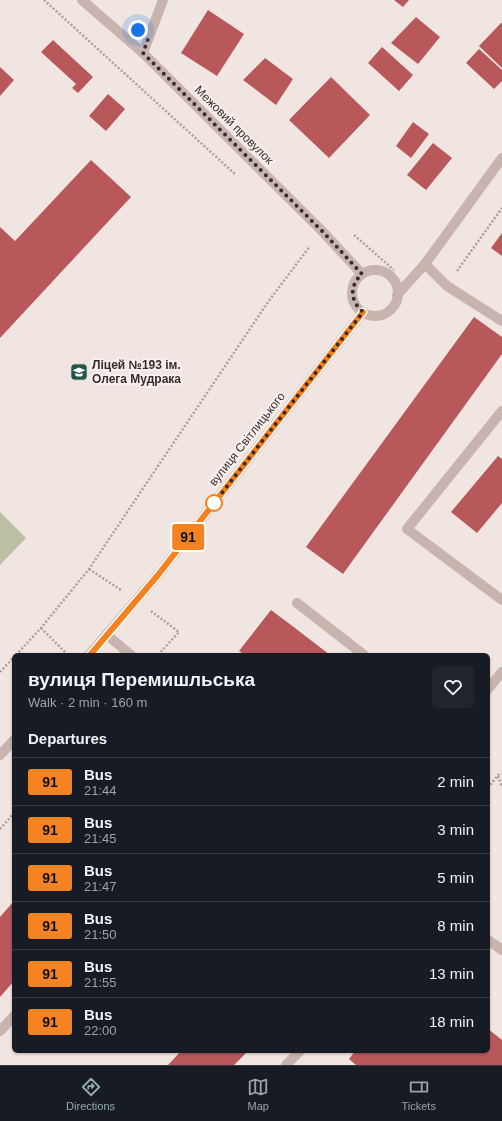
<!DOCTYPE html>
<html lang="en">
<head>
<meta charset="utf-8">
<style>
	:root { --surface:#171b24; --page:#20242c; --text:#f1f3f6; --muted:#9ea1a6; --line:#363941; --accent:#96aba9 }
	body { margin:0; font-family:Helvetica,sans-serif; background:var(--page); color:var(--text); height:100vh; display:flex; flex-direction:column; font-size:15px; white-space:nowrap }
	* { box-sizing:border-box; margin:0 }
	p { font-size:13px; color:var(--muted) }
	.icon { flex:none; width:22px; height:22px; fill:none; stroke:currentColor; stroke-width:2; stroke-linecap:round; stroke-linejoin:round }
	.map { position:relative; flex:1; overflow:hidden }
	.panel { position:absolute; left:12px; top:653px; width:478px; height:400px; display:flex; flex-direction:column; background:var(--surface); border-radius:6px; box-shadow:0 1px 3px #0004 }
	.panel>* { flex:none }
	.badge { padding:0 8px; border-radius:3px; font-size:14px; line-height:26px }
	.you { position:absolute; width:20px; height:20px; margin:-10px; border:3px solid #fff; border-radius:50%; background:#1a73e8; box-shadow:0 0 0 6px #1a73e833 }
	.map>.badge { position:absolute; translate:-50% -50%; box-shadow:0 0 0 2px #fff }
	h2 { padding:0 16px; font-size:15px; line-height:36px }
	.round { display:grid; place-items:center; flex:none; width:42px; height:42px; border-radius:6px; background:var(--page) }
	.summary { display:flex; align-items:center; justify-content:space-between; height:68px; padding:0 16px }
	h1 { font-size:19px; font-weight:700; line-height:30px }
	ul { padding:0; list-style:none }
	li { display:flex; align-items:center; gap:12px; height:48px; padding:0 16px; border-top:1px solid var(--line) }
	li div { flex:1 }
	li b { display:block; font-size:15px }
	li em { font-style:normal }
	li .badge { min-width:44px; font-weight:700; text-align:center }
	.menu { display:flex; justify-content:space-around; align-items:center; height:56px; border-top:1px solid var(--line); background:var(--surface); font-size:11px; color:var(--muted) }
	.menu a { display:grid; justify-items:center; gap:2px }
	.menu .selected { color:var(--accent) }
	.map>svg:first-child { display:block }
</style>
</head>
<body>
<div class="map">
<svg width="502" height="1065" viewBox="0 0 502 1065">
	<rect width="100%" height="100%" fill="#f1e5e1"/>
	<path fill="#bdbfa3" d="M0,512L26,538L0,565Z"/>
	<path fill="#b8585b" d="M394,0H409L403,7Z
		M208,10L244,34L217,76L181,53Z
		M416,17L440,37L418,64L391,43Z
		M501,23H502V68L479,46Z
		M53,40L93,77L78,93L72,88L76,84L41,52Z
		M382,47L413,75L399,91L368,63Z
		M479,49L502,70V81L494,89L466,63Z
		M265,58L293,79L276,105L243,80Z
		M0,67L14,80L0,96Z
		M331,77L370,115L329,158L289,120Z
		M108,94L125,109L106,131L89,116Z
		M413,122L429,134L411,158L396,146Z
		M433,143L452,158L426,190L407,175Z
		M91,160L131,197L0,338V227L15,241Z
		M502,233V256L491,248Z
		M474,317L502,337V354L343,574L306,547Z
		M498,456L502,459V503L477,533L451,512Z
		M271,610L295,628L330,655H245L239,651Z
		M14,901V981L0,997V917Z
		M488,1029L502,1040V1065H356L349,1059L355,1051H488Z
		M181,1051H248L234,1065H168Z"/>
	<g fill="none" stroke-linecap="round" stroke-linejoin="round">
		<path stroke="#b49d98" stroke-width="2.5" stroke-dasharray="2 2" stroke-linecap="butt" d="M44,0L236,175
			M354,235L394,270
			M457,271L502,208
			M89,569L121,590
			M151,611L179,632L158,655
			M41,628L68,655
			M16,655L41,628L89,569L268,302L310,246
			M0,672L14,657
			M498,776L502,787
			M488,788L498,775L502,774
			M0,829L14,813"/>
		<path stroke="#c8b3ae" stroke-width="10" d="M82,0L143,53L322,231L362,274
			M143,53L163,0
			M425,264L447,286L502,321
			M352 293a23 23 0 1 1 46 0a23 23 0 1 1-46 0Z
			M397,295L425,264L502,158
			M502,411L407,529L502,600
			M297,603L364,655
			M107,635L131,655
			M89,655L158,575L363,312
			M488,689L502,672
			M0,755L14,740
			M488,940L502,950
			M0,1031L14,1016
			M286,1065L300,1051"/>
	</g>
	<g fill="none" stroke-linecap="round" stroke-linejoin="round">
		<defs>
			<path id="line" d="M90,655L158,575L363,312"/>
		</defs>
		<use href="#line" stroke="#fff" stroke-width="9"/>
		<use href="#line" stroke="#f58220" stroke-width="6"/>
		<path stroke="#372c2c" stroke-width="4" stroke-dasharray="0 7.2" d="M138,30L148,39L143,53L322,231L362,274C349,286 350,301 363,312L214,503"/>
	</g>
	<defs>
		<symbol id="school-square" viewBox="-11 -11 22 22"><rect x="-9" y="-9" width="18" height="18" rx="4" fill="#26544a" stroke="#f9f0ed"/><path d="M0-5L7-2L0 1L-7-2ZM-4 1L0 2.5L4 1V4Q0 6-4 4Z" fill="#fff"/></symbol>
	</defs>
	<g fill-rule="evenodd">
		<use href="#school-square" x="69" y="362" width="20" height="20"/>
	</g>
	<circle fill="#fff" stroke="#f58220" stroke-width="2" cx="214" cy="503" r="8"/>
	<g text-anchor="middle" stroke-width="4" stroke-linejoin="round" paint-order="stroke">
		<g font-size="12" fill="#372c2c" stroke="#f9f0ed">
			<text transform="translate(234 125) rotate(45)" y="4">Межовий провулок</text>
			<text transform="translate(247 439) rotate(-52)" y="4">вулиця Світлицького</text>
		</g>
		<g font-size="12" font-weight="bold" fill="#372c2c" stroke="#f9f0ed" text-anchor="start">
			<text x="92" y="369">Ліцей №193 ім.<tspan x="92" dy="14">Олега Мудрака</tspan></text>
		</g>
	</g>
</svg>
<div class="you" style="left:138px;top:30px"></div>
<b class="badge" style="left:188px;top:537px;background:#f58220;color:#111">91</b>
<section class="panel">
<div class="summary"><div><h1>вулиця Перемишльська</h1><p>Walk · 2 min · 160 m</p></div><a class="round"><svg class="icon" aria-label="heart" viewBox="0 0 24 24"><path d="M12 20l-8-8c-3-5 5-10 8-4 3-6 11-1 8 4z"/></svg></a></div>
<h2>Departures</h2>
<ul>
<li><span class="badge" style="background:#f58220;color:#111">91</span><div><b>Bus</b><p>21:44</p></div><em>2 min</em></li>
<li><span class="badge" style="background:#f58220;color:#111">91</span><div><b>Bus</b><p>21:45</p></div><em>3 min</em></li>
<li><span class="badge" style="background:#f58220;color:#111">91</span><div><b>Bus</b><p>21:47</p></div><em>5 min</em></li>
<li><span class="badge" style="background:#f58220;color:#111">91</span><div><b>Bus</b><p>21:50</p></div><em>8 min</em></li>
<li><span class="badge" style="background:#f58220;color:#111">91</span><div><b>Bus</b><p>21:55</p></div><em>13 min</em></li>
<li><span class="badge" style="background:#f58220;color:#111">91</span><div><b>Bus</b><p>22:00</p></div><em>18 min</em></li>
</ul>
</section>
</div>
<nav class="menu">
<a class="selected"><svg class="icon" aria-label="directions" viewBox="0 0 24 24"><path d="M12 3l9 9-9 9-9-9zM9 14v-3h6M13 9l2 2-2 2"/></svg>Directions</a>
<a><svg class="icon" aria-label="map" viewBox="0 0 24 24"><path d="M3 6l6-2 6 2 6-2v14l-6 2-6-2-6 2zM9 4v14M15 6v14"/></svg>Map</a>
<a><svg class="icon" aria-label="tickets" viewBox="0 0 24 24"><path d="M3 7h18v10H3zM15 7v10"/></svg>Tickets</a>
</nav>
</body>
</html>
